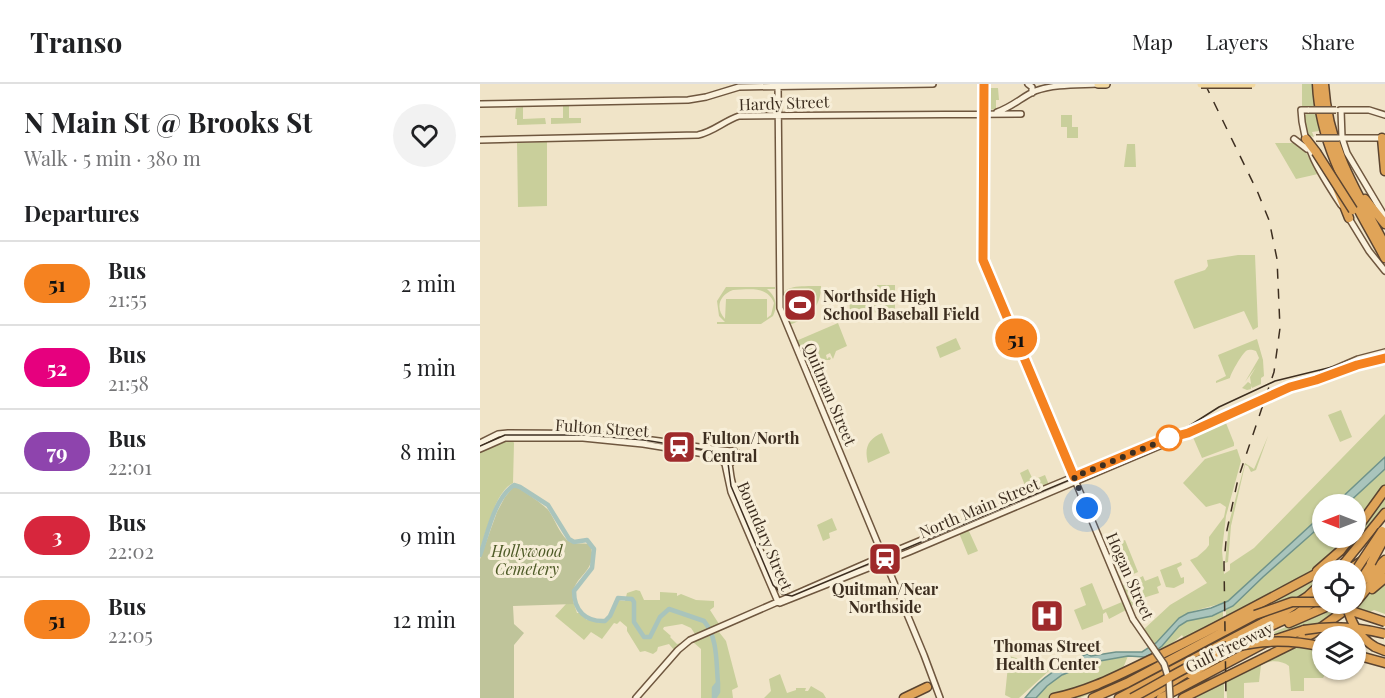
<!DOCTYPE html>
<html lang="en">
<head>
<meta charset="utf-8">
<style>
	:root { --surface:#fff; --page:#f2f2f2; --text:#202124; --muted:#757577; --line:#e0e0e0 }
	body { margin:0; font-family:"Playfair Display",serif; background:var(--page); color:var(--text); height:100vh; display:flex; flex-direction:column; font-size:22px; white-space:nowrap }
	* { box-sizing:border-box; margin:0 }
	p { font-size:20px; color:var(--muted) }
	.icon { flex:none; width:33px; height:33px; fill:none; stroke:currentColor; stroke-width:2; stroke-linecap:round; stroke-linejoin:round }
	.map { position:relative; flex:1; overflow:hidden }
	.panel { display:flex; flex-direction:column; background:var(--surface); width:480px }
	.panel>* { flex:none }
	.badge { padding:0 12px; border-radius:20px; font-size:21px; line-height:39px }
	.needle { width:39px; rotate:270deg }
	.fabs { position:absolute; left:832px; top:410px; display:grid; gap:12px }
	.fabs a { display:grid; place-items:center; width:54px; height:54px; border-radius:50%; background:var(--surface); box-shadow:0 2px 4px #0004; font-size:30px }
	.you { position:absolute; width:30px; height:30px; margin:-15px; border:4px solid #fff; border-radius:50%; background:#1a73e8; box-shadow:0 0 0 9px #1a73e833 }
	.map>.badge { position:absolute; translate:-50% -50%; box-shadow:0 0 0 3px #fff }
	h2 { padding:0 24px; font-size:22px; line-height:54px }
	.round { display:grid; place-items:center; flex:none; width:63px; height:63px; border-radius:32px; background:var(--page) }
	.head { display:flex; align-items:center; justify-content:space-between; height:102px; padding:0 24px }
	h1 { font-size:28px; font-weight:700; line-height:45px }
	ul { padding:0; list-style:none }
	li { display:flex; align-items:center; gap:18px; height:84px; padding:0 24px; border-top:2px solid var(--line) }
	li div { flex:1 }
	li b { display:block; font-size:22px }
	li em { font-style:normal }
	li .badge { min-width:66px; font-weight:700; text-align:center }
	header { display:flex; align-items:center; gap:36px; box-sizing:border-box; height:84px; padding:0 30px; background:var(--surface); border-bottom:2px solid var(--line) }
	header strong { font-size:28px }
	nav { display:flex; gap:33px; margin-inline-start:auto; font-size:21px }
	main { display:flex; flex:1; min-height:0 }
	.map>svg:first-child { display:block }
</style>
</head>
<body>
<header>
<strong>Transo</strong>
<nav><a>Map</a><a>Layers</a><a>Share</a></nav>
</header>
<main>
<section class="panel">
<div class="head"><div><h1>N Main St @ Brooks St</h1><p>Walk · 5 min · 380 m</p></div><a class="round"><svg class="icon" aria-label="heart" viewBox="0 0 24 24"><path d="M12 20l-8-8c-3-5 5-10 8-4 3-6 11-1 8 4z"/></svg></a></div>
<h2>Departures</h2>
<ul>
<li><span class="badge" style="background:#f58220;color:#111">51</span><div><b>Bus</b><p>21:55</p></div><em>2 min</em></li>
<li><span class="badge" style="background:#e6007e;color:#fff">52</span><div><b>Bus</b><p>21:58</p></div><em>5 min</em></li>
<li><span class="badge" style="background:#8e44ad;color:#fff">79</span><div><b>Bus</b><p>22:01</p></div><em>8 min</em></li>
<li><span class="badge" style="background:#d7263d;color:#fff">3</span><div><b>Bus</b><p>22:02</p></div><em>9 min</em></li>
<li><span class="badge" style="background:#f58220;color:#111">51</span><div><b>Bus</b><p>22:05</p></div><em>12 min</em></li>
</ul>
</section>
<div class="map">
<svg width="905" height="614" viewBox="0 0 905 614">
	<rect width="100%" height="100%" fill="#f0e4c8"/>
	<path fill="#c9cf9b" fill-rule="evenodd" d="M822,0H834L839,47L832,48L834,53L827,51L824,32L828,29L827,23L822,22Z
		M506,4H518L519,16H516V25L508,26L506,23Z
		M83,22H89V34H101V39L71,40V34H83Z
		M43,23V35L65,34L66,40L37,41V35H35L36,24Z
		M581,31H592V43H598V54H587V43H581Z
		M67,58V122L38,123L37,59Z
		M795,59H818L824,65L838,90L816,95Z
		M647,60H655L656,83H644Z
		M758,171H775L778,243L773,246L764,227L714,245L694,198L695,196L725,186L728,182L727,176Z
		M397,201H415V228L370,229L369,210L374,208L397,209Z
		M341,202C341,224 328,234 309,241C292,201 307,202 341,202Z
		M246,203H295V205H287C296,213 298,221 293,232L281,240H237V238H245L239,232L237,217ZM253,206C268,206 287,201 294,219L291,231L287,234V215H246L245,235C235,224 239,211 253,206Z
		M358,239L367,262L356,267L353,275L350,269L346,271L347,275L349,273L351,274L350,276H344L339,273L325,279L316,257Z
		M476,254L481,265L460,274L456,263Z
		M777,255L783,276L784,292L781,294V300L772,304L771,302V305L767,306L762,304L768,298L771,300L770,293L776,283L765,298L779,274L776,267C772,266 770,265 766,267C761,271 750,291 750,294L736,299V297L746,292L738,271Z
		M861,326L872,353L860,358L848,331Z
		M905,330V373L855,420H843V430L748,517C734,523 707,526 698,535C689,543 683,553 674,560L663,546L690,521L727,499L710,476L717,473L726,465L729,461V453L744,433L746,423L740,419L726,423L703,399L725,375L757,365L761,377L746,432L742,466L744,490L750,486V480L774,464Z
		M746,339L754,359V362L722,374L712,351Z
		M402,349L410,369L388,379C384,364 388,355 402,349Z
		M788,352L776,386L771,388L768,382L765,381L751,442L748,478L745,479L749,439L765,379L774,385Z
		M26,356L33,357L34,359L33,399C15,408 7,447 0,465V366Z
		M548,385L553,396L565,391L569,401L548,409L540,389Z
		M905,385V403L876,443V420H867Z
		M905,409V423L878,457L859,473L874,453H876V449Z
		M352,434L357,446L349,449L350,454L343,457L337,441Z
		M843,440V453H869C835,492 791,511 746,535V526L753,522L783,493Z
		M488,445L498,467L488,471L479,449Z
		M645,456L658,488L640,496L638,492L648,487L636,460Z
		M701,478L702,481L697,484L701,494L704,493V499L694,504L686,503L680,486Z
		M843,489V495L821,513L805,515L778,525Z
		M663,492L665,497L678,492L681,501L677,503L679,509L663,514L660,518L651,522L643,501L648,499L652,509L661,505L657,495Z
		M905,497V530L894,526L890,528L875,523Z
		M612,499L623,526L642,518L646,526L629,535L626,528L623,530V538L602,546L594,526L606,521L600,504Z
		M156,506L160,507L164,516H180V508L197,509V512L201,510L216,516L234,517V523L230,526L239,540L215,550L211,544L202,540L184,543L183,545L191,552L190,553L197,560L201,559L194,566L189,560L178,563L177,567L173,570L165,567L160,568L147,547V543L140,537L137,540L134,539L122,555L111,548L104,556L75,532L86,520H94L97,529H100L107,536H113L119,539L129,535L138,516L145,517L147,509Z
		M851,524L861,527L844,539L819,543L795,551L794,548Z
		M743,527V537L705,556L702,551L681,569L678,565C687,558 692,547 701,540C712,532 730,533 743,527Z
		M239,548L246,557L258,603L252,606L253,614H221V565L213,558Z
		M819,560L843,566V585H848L843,594H824V607H811L809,582C801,576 789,576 781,581L779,598L764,599V614H747L746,597Z
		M529,572L533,573L571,585L539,614H531L525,611Z
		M648,572L637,599L600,614H556C579,585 614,577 648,572Z
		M300,590L307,609L316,606V604H326L325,607H328L331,602L343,609L346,614H284L291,607L289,595Z
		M744,598V614H713Z"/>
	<path fill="#bfc49a" d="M34,402C41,405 66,422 69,427C75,436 79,448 87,456C94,462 102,458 110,460C121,491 86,491 94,520L33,522L34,540L44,549L34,561V614H0V475L17,428L25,413Z"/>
	<path fill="#a9c4bc" stroke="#6f938a" stroke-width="1.5" d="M905,373V385L867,420H855Z
		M843,430V440L783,493L753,522L732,532L707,537L699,542L682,562L670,571L665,573L648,572L614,578L582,591L567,602L556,614H545C562,592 582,581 607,570L611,572L636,568H662L676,559L699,534L708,529L731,524L748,517Z"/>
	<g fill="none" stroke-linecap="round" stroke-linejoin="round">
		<path stroke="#a9c4bc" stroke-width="4.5" d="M0,471C8,449 14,415 34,401L40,403L68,421L89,455L94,458L107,456L114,465L112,484L94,507C94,527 106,538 125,537L130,532L138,514L152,515L154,518V538L164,553H170L180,533L189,525L224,537C238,554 236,578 238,599L234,604V614
			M234,614L238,608V599"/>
		<path stroke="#ccc0a6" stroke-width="5" stroke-dasharray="5 2.5" stroke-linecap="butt" d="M770,321L794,310"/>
		<defs>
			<path id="secondary" d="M298,0L300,224L444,571L460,614
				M504,0L503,176L653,535
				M548,0L552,3V9
				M0,20L208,16L226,13L259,3L453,0
				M829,26H821C822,62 842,92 861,121
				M860,26H889L905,31
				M861,26L862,54L867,69L905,133
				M517,28C532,23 542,13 555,7C574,0 597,1 618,0
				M862,54H903
				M814,55L827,65
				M0,56L218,51C233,48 244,37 259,32L541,30
				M867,131L889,167L905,187
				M841,291L878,275L905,268
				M794,310L877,281L905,274
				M707,350L770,321
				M0,359L18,350L28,349C73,349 118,349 162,355C193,358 224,365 254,367
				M0,365L25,354H103L163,360L237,372L245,380L251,408L298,518
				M240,367C253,377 248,387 253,401C264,435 283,467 294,502
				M251,379L253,373L259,370
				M300,519L429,468L696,355
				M156,614L198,566L210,556L403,472L685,355L708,349"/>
			<path id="primary" d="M618,0H626"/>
			<path id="motorway" d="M837,0C840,66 875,118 905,174
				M844,0C848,63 876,107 905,161
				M902,54L905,87
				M826,55L836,68
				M857,104L869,134
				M885,115L905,140
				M876,446L905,406
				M857,486L866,477L905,429
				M868,486L882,477
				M837,487L860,467L871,453
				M876,495L891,479
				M876,503L905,476
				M892,505L905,494
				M876,518L905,483
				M809,539L855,519
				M778,548L817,530L843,510
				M895,563L905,567
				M876,571L905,579
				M710,590L746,569
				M424,614L447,603
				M574,614C612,606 640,590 676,573C732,546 787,516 843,486
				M613,614L647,599L775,531
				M639,614L805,527L828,512L843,498
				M666,614L714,584
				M681,614L785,559L824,546
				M703,614L832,550L875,519"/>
		</defs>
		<use href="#secondary" stroke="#6f573f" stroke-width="8"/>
		<use href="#primary" stroke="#5b4430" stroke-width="10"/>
		<use href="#motorway" stroke="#5b4430" stroke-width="11"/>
		<use href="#secondary" stroke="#faf1dc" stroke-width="5"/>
		<use href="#primary" stroke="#f3d9a0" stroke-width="7"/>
		<use href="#motorway" stroke="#e0a458" stroke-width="8"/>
		<path stroke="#3d2e20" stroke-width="1.5" d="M0,362L25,351H105L164,356L238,368L248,379L251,402L293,501L302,510L312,512L690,354L739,323L795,297L905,270"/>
		<path stroke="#3d2e20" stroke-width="1.5" stroke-dasharray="10 10" stroke-linecap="butt" d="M725,0L778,109L789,136L797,175L800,244L794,288L758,395L747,446L744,479L746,614"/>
		<defs>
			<path id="secondary-bridge" d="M829,26H856
				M836,54H859
				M653,535L684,580L689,596L690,614"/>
			<path id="primary-bridge" d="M721,0H772"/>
			<path id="motorway-bridge" d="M836,68L873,126
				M891,479L905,453
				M876,486L902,447
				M847,519L905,538
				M867,522C871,540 880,554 895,563
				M775,531L812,518H843
				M824,546C852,541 878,543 905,550
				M652,614C721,577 760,544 843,563"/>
		</defs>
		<use href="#secondary-bridge" stroke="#6f573f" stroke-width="8" stroke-linecap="butt"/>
		<use href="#primary-bridge" stroke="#5b4430" stroke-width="10" stroke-linecap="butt"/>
		<use href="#motorway-bridge" stroke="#5b4430" stroke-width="11" stroke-linecap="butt"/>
		<use href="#secondary-bridge" stroke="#faf1dc" stroke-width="5"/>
		<use href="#primary-bridge" stroke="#f3d9a0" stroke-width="7"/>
		<use href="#motorway-bridge" stroke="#e0a458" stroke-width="8"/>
	</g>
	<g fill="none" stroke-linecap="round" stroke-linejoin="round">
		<defs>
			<path id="line" d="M504,0L503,176L594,393L685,355L708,349L810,303L836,296L877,281L905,274"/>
		</defs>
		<use href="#line" stroke="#fff" stroke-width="14"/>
		<use href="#line" stroke="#f58220" stroke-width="9"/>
		<path stroke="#3d2e20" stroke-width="6" stroke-dasharray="0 10.8" d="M607,424L594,393L689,354"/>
	</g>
	<defs>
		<symbol id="stadium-square" viewBox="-11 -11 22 22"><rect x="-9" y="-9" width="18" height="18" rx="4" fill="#9e2a2b" stroke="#f7eed8"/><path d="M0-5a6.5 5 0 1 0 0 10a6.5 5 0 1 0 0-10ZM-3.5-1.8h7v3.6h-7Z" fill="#fff"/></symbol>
		<symbol id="station-square" viewBox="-11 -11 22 22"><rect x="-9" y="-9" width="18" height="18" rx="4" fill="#9e2a2b" stroke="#f7eed8"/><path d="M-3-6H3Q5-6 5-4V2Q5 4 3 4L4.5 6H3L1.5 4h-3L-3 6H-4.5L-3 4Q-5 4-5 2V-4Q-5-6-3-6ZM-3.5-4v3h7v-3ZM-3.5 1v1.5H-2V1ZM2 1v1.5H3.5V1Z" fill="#fff"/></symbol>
		<symbol id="hospital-square" viewBox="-11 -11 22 22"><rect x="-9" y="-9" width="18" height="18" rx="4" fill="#9e2a2b" stroke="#f7eed8"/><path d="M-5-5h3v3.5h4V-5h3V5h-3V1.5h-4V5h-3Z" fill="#fff"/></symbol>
	</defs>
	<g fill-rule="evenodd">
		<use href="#stadium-square" x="301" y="202" width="38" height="38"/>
		<use href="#station-square" x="180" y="344" width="38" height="38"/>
		<use href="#station-square" x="386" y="456" width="38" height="38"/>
		<use href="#hospital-square" x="548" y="513" width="38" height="38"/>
	</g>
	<circle fill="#fff" stroke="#f58220" stroke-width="3" cx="689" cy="354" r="12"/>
	<g text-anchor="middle" stroke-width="6" stroke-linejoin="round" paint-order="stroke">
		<g font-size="16" fill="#3d2e20" stroke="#f7eed8">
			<text transform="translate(304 19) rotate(-2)" y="6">Hardy Street</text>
			<text transform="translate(350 310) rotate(67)" y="6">Quitman Street</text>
			<text transform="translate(122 344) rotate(4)" y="6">Fulton Street</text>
			<text transform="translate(499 424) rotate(-23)" y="6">North Main Street</text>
			<text transform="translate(285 452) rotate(67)" y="6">Boundary Street</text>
			<text transform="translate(650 492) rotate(66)" y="6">Hogan Street</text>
			<text transform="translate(749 563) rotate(-26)" y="6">Gulf Freeway</text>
		</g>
		<g font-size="16" font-weight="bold" fill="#3d2e20" stroke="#f7eed8" text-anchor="start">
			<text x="343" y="218">Northside High<tspan x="343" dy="18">School Baseball Field</tspan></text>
			<text x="222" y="360">Fulton/North<tspan x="222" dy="18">Central</tspan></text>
			<text x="405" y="511" text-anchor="middle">Quitman/Near<tspan x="405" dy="18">Northside</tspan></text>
			<text x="567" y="568" text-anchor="middle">Thomas Street<tspan x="567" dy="18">Health Center</tspan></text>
		</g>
		<g font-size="16" font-style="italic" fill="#4d5a26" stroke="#f7eed8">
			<text x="47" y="473">Hollywood<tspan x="47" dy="18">Cemetery</tspan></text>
		</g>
	</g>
</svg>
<div class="fabs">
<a><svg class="needle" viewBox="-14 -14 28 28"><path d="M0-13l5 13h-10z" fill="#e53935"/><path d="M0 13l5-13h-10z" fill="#757577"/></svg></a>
<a><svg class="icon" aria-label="locate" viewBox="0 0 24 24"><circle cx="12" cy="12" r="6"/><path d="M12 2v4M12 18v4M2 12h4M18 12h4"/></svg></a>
<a><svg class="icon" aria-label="layers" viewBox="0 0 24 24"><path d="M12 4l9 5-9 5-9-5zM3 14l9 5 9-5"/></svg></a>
</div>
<div class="you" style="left:607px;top:424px"></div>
<b class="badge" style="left:536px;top:254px;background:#f58220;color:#111">51</b>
</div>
</main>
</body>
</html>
